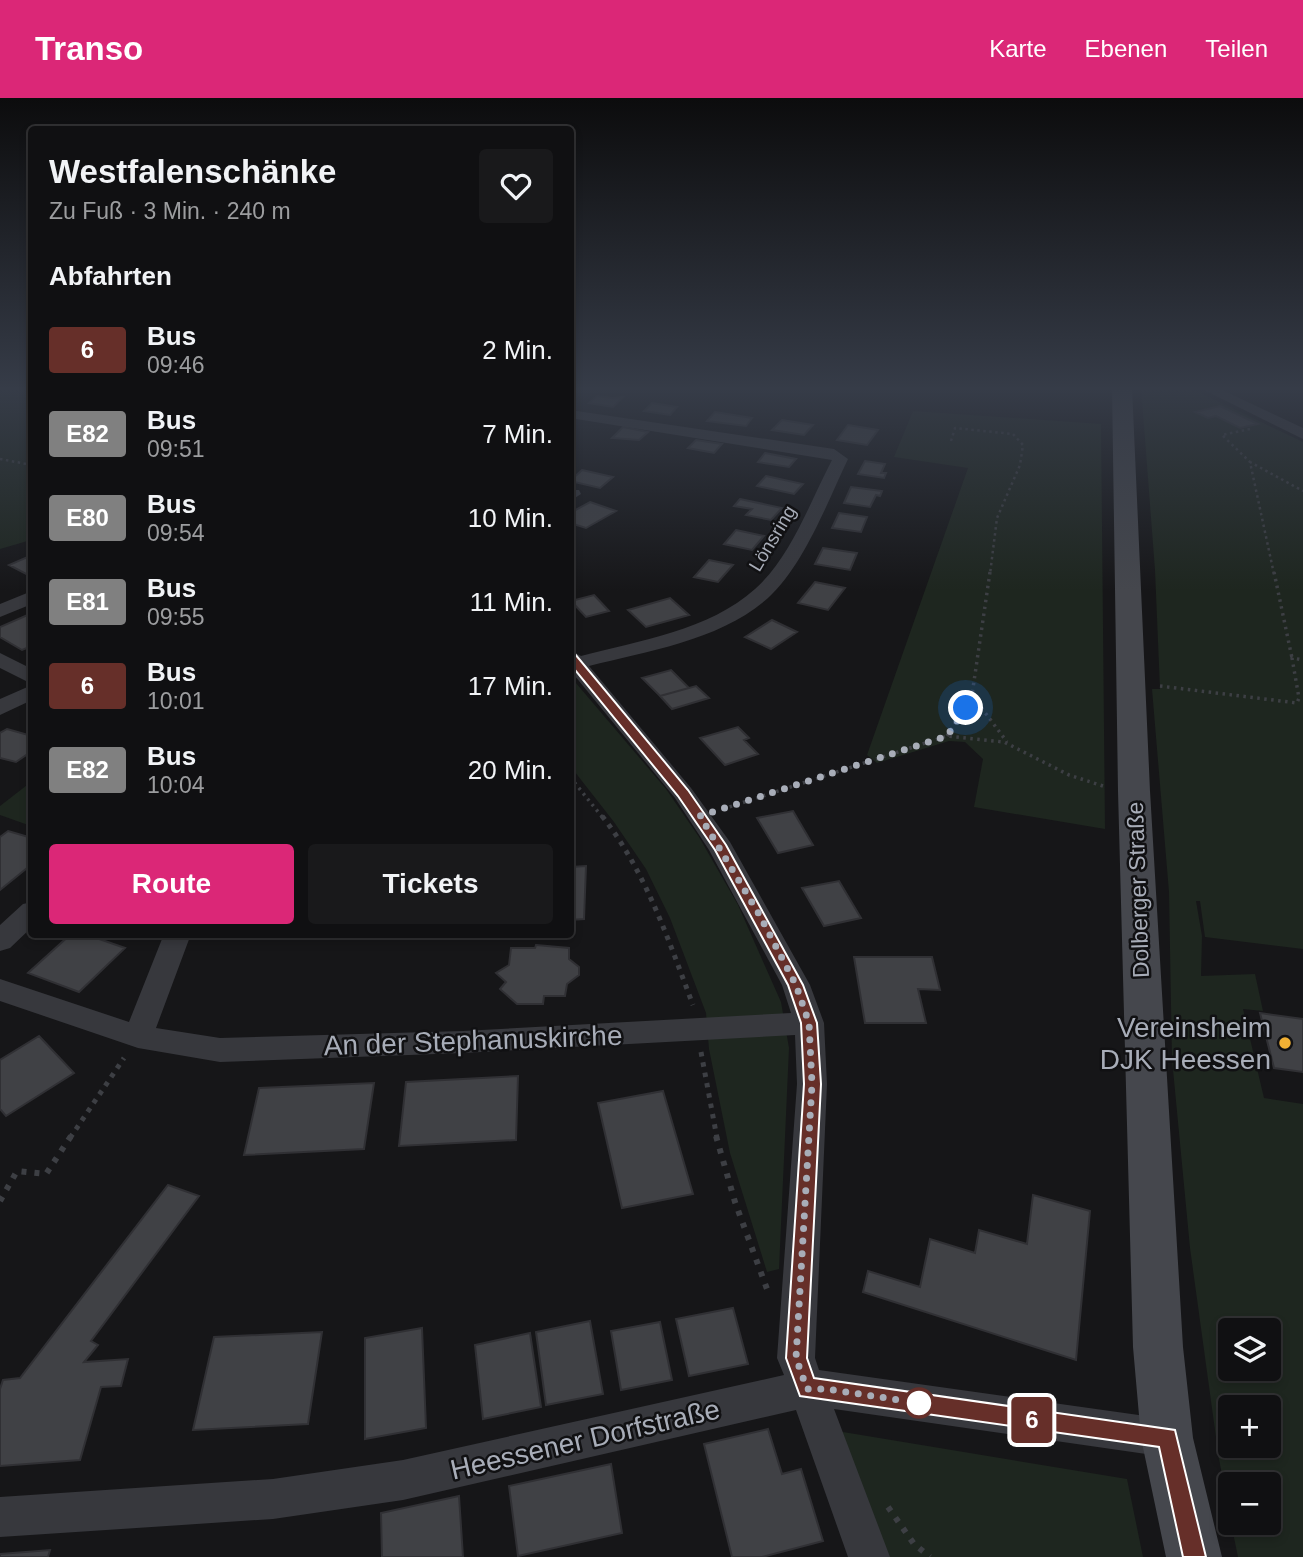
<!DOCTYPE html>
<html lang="de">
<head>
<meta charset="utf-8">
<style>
	:root { --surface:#101012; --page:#19191b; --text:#f1f3f6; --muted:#9c9d9f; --line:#303032; --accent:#db2777 }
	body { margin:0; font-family:Helvetica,sans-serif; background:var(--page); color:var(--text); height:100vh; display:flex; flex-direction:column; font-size:26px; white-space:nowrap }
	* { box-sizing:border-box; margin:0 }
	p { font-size:23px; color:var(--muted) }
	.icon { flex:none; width:38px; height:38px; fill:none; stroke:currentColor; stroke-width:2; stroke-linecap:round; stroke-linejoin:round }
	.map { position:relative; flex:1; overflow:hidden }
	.details { position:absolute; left:28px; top:28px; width:546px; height:812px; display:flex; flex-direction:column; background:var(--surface); border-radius:7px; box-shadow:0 4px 10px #0003,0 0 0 2px var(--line) }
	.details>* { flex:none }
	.badge { padding:0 14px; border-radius:5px; font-size:24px; line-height:46px }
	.controls { position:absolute; left:1218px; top:1220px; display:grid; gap:14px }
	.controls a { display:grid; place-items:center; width:63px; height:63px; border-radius:7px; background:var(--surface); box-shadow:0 4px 10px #0003,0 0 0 2px var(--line); font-size:35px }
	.you { position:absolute; width:35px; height:35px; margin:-18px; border:5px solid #fff; border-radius:50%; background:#1a73e8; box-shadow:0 0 0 10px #1a73e833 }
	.map>.badge { position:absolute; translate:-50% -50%; box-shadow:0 0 0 4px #fff }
	h2 { padding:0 21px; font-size:26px; line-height:63px }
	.round { display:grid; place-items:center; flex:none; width:74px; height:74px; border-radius:7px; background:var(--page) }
	.overview { display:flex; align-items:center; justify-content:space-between; height:119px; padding:0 21px }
	h1 { font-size:33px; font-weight:700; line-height:52px }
	.button { display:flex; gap:14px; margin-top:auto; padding:14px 21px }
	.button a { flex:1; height:80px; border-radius:7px; background:var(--accent); color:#fff; font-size:28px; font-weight:700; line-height:80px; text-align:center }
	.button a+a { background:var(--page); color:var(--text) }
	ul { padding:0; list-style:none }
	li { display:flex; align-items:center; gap:21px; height:84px; padding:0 21px }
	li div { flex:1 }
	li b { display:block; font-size:26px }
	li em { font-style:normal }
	li .badge { min-width:77px; font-weight:700; text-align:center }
	header { display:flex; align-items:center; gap:42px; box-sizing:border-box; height:98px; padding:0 35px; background:var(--accent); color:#fff }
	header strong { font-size:33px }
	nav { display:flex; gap:38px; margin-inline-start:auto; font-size:24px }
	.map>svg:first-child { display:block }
</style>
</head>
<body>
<header>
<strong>Transo</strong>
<nav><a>Karte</a><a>Ebenen</a><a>Teilen</a></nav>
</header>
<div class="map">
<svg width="1303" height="1459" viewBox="0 0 1303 1459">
	<rect width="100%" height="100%" fill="#161618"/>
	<path fill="#1e261f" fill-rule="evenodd" d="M0,289H32L31,442L0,451Z
		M1141,289H1188L1303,344V851L1205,839L1200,803H1196L1202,838L1201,878L1255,876L1263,913L1243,911L1264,1000L1303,1006V1459H1238L1231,1425L1269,1424V1386H1230V1419L1219,1361L1190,1150L1172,961L1169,794L1152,591H1160L1155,472ZM1230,1232H1269V1270H1230ZM1230,1309H1269V1348H1230Z
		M913,313L1101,326L1105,731L974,709L983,661L965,644L949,643L877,665L867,657L968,370L894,359Z
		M570,578L666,691L699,739L738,807L781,904L789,950L779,1171L767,1174L730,1055L709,951L706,915L670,820L646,771L614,724L571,669Z
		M31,684V728L0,717V708Z
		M837,1333L1127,1381L1143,1459H884Z"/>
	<path fill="#404145" stroke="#303034" stroke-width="2" d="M597,298L612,300L623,299L613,309L589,305Z
		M652,305L677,309L670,317L644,313Z
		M1220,308L1258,326L1240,330L1216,318L1208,320L1195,314Z
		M715,314L752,320L746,328L707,323Z
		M782,322L813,327L804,337L772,332Z
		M848,327L878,332L867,347L837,342Z
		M623,329L648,334L639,342L612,340Z
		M696,342L722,346L714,355L688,350Z
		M765,355L796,361L789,369L758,364Z
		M865,363L885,366L881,375H886L884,380L858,376Z
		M582,372L613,379L600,390L570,383Z
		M766,378L803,386L794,396L757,388Z
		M851,389L882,393L880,398L876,397L870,409L844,405Z
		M740,401L782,410L771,422L746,417L752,411L734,408Z
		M590,404L616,413L586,430L570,425V415Z
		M839,415L867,419L861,434L832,430Z
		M736,432L764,438L752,452L724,446Z
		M823,450L857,455L850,472L815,466Z
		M32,457L30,478L9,467Z
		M709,462L733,467L718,484L694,479Z
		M815,484L845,490L828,512L798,505Z
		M594,497L609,513L586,519L571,503Z
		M670,500L689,517L646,529L628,512Z
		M32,515V548L22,552L0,539V529Z
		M772,522L797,534L771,551L745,539Z
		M671,572L689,590L660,598L642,580Z
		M696,588L709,600L672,611L660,598Z
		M738,629L749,640L744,642L758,656L725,667L700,640Z
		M7,631L32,638L29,642L32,653L16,664L0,660V635Z
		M793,713L813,747L778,755L757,720Z
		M8,733L32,740V766L0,792V739Z
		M586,768L584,821L570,822V769Z
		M839,783L861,820L824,828L802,790Z
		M71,836H85L125,850L79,894L28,875Z
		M536,847L569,850V861L579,869V877L567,886L565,898H544L543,906H517L500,891L506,884L496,875L509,867L511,850H535Z
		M854,859H932L940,892L918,891L926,925H865Z
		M1260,915L1303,921V974L1274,970Z
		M39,938L74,975L6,1018L0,1011V962Z
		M518,978L516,1042L399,1048L406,984Z
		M374,985L364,1051L244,1057L259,990Z
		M663,993L693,1096L622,1110L598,1005Z
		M168,1087L199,1098L91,1243L98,1247L84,1264L128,1261L121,1288L101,1289L80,1362L0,1368V1291L3,1282L20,1280Z
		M1033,1097L1090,1113L1076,1262L863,1194L868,1173L920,1189L930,1141L975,1155L979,1132L1027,1146Z
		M733,1210L748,1266L689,1278L676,1221Z
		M590,1223L603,1296L546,1307L536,1234Z
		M660,1224L672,1282L621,1292L611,1233Z
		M422,1230L426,1330L365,1341V1240Z
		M322,1234L308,1326L193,1332L214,1239Z
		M530,1235L541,1309L483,1321L475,1247Z
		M768,1331L782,1376L801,1371L823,1443L762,1459H732L704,1346Z
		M611,1366L622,1435L518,1458L509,1388Z
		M459,1398L463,1459H382L381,1415Z
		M50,1452L48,1459H0V1456Z"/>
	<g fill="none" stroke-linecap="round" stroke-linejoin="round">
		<path stroke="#3d3f44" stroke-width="2.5" stroke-dasharray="2.5 3.5" stroke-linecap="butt" d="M1250,331L1222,337L1250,364
			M951,343L955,330L1013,336L1023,347L1020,367L997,420L990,476
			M0,361L32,367
			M1274,476L1250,364L1303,393"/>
		<path stroke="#3d3f44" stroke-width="3.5" stroke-dasharray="2.5 4.5" stroke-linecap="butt" d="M990,474L972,597L1007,644
			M1274,474L1292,560
			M1160,588L1297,605L1299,600L1292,560L1303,562
			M947,638L972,598
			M570,679L603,720
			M723,711L947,638L1004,644L1069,677L1106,689"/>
		<path stroke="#3d3f44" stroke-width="5" stroke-dasharray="4.5 6" stroke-linecap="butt" d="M602,718C646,774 668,841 693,907
			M701,954L717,1040
			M70,1040L124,960"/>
		<path stroke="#3d3f44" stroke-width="6" stroke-dasharray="5 8" stroke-linecap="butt" d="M716,1038L735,1104L767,1191
			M0,1103L17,1073L46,1076L71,1038
			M888,1409L914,1446L930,1459"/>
		<path fill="#37383d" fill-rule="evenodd" d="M1198,289H1216L1303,330V341Z
			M570,312L834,351L848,361C827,405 804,467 768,500C721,542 648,553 589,568L691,690L730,744L810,887L824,925L827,986L815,1260L819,1272L1167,1321L1181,1326L1186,1340L1181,1354L1167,1359L834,1311L890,1459H848L796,1312L403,1402L273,1421L0,1439V1399L273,1381L403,1362L784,1277L777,1260L797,986L795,937L463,955L220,964L138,950L0,903V881L129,924L164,836H191L156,930L220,940L463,933L791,915L782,887L709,752L675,700L570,572V552L581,558C638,543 710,532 755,491C791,459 810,404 832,362L570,320Z
			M570,392H579L581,396L570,403Z
			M32,493V506L0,519V506Z
			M0,555L32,571V586L0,570Z
			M32,587V602L0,617V601Z
			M32,804V829L10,850L0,853V827L23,806Z"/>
		<path fill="#45474d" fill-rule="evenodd" d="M1112,289H1132L1150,693L1183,1249L1193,1340L1222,1459H1166L1141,1340L1133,1249L1118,693Z"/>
	</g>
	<linearGradient id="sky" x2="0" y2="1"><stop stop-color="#0c0c0d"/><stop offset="0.59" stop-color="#363c48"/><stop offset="1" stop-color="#363c48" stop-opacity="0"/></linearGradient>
	<rect width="1303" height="493" fill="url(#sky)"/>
	<path fill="#662f29" stroke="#fff" stroke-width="2" d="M566,556H575L688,692L726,747L803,887L817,925L821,986L807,1260L814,1280L1175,1332L1206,1459H1183L1159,1349L800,1298L786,1260L804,986L801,925L788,887L715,752L678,698L566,561Z"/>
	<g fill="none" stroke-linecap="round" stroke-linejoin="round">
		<path stroke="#a8adb8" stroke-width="7" stroke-dasharray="0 12.6" d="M919,1305L926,1306L826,1291H807L796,1260L812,986L809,925L796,887L759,816L700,718L947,638L966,610"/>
	</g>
	<circle fill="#f2b134" stroke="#111113" stroke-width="2.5" cx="1285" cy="945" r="7"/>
	<circle fill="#fff" stroke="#662f29" stroke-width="3.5" cx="919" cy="1305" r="14"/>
	<g text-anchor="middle" stroke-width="5" stroke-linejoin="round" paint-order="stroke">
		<g font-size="19" fill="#a8adb8" stroke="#111113">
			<text transform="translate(772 440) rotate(-59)" y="7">Lönsring</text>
		</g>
		<g font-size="23" fill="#a8adb8" stroke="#111113">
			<text transform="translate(1138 792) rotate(-92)" y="8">Dolberger Straße</text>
		</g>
		<g font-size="28" fill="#a8adb8" stroke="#111113" text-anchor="end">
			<text x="1271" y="939">Vereinsheim<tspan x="1271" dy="32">DJK Heessen</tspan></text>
		</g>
		<g font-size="28" fill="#a8adb8" stroke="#111113">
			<text transform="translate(473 942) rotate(-2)" y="10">An der Stephanuskirche</text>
			<text transform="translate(585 1341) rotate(-13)" y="10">Heessener Dorfstraße</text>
		</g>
	</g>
</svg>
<div class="controls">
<a><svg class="icon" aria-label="layers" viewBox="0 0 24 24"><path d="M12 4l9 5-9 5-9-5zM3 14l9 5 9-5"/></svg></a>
<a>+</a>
<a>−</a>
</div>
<div class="you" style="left:966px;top:610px"></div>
<b class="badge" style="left:1032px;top:1322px;background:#662f29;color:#fff">6</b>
<section class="details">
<div class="overview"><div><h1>Westfalenschänke</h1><p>Zu Fuß · 3 Min. · 240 m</p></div><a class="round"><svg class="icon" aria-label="heart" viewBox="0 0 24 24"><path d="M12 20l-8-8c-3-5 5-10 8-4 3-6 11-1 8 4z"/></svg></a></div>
<h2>Abfahrten</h2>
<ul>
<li><span class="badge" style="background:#662f29;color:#fff">6</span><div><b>Bus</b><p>09:46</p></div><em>2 Min.</em></li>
<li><span class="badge" style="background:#808080;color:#fff">E82</span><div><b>Bus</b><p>09:51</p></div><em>7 Min.</em></li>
<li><span class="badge" style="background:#808080;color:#fff">E80</span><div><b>Bus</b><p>09:54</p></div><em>10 Min.</em></li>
<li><span class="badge" style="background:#808080;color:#fff">E81</span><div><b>Bus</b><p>09:55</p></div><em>11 Min.</em></li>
<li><span class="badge" style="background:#662f29;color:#fff">6</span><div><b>Bus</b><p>10:01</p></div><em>17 Min.</em></li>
<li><span class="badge" style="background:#808080;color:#fff">E82</span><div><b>Bus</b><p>10:04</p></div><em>20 Min.</em></li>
</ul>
<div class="button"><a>Route</a><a>Tickets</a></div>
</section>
</div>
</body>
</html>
